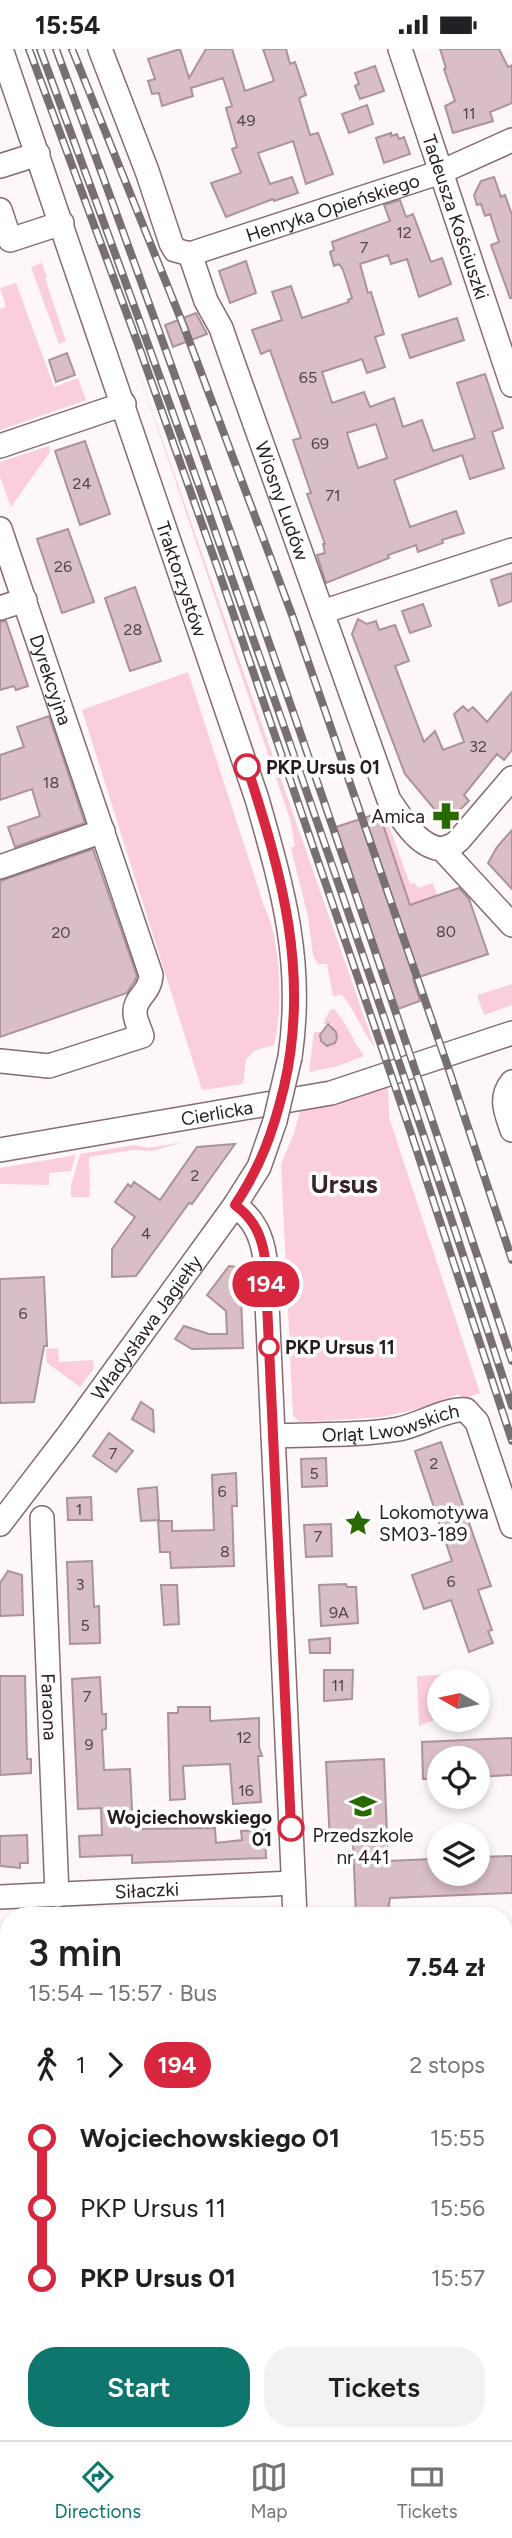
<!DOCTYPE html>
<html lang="en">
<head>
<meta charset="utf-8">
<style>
	:root { --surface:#fff; --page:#f2f2f2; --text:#202124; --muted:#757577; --line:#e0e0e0; --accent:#0f766e }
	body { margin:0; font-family:Figtree,sans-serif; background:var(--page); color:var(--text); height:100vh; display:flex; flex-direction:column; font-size:26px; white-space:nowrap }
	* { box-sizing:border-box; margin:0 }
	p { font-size:23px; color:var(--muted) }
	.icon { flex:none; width:38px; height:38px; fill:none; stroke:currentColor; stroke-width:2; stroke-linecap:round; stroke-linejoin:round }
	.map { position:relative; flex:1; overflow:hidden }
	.side { position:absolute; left:0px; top:1858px; width:513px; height:534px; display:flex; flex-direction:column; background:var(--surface); border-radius:28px 28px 0 0; box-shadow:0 4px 10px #0003 }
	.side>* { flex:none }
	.badge { padding:0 14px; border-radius:23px; font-size:24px; line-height:46px }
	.needle { width:46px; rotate:279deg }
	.controls { position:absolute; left:427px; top:1620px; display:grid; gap:14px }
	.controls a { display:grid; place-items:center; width:63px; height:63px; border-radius:50%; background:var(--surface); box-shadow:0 4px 10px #0003; font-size:35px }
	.map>.badge { position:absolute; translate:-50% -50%; box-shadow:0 0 0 4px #fff }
	.legs { display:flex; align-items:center; gap:10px; height:77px; padding:0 28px; font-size:23px }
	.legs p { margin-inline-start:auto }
	.overview { display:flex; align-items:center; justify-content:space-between; height:119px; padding:0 28px }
	h1 { font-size:38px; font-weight:600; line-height:52px }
	.cta { display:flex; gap:14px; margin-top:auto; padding:14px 28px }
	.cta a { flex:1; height:80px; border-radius:28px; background:var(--accent); color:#fff; font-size:28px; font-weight:600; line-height:80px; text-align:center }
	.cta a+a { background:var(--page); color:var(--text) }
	ul { padding:0 28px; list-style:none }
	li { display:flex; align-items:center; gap:24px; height:70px; font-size:26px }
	li i { display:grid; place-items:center; width:10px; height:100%; margin:0 9px; background:currentColor }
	li i::after { content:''; width:18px; height:18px; margin:-9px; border:5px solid; border-radius:50%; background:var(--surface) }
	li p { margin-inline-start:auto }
	li:first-child i { background:linear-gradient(#0000 50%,currentColor 0) }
	li:last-child i { background:linear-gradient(currentColor 50%,#0000 0) }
	.status { display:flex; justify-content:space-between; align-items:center; height:49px; padding:0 35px; background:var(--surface); direction:ltr }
	.status svg { height:19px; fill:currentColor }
	.dock { display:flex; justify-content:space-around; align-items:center; height:98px; border-top:2px solid var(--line); background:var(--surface); font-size:19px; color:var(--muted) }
	.dock a { display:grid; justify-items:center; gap:4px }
	.dock .on { color:var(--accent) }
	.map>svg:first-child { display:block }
</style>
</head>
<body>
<div class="status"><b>15:54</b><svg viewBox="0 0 49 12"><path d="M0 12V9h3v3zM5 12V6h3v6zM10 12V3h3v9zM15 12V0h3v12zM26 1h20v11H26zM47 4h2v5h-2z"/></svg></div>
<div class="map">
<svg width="512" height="2391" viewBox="0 0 512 2391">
	<rect width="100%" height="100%" fill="#fdf7f8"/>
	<path fill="#fbcedb" d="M42,214L47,228L45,229L66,292L59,295L31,218Z
		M16,234L54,338L78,329L86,351L0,381V260L6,258L0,239Z
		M134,310L375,999C362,982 356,963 342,946L333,947L327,915H318L313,906L308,868L291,799L295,797L290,770Z
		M49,397L50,403L11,458L0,428V413Z
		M188,623L264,857C281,889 283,961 274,996L256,1001L246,1010L243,1035L202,1041L82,661Z
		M381,755L410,835L415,834L418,839L433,834L437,846L410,856L376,757Z
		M512,935V956L484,966L477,946Z
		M334,960C347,974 353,992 364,1007L338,1017L309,1023L314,983H322L320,990L325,996L330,997L337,992V986L332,980V975H323L330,961Z
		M388,1038L389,1068L480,1344L462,1350L459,1345L418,1360L382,1368L299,1373L293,1366L281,1115L294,1084L300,1062L339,1054Z
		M185,1093L151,1102L132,1101L89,1108L90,1148H71V1136L80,1105L134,1096L148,1099Z
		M76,1106L71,1122L49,1124V1136L0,1135V1119Z
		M58,1299L59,1313L93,1311L94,1319L80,1338L47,1314L46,1300Z
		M459,1625L462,1633H439V1669L419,1677L417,1627Z"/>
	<path fill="#d9bec5" stroke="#ac9299" stroke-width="2" fill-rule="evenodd" d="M180,0L189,29L206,0H232L245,42L274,32L263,0H286L290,15L295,13L306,46L299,49L310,86L318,84L333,125L306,135L293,92L258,104L270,135L292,128L298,144L274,152L273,150L226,168L211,134L241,124L232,100L237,98L226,59L232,57L223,29L191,39L193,47L162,57L159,44L152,45L148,32L155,30L148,10Z
		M440,0H499L508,18L512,16V54L490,63L493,72L453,84L445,57L455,52L444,20L446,19Z
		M375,17L384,42L360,50L355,37L359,35L355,24Z
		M367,56L373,75L349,84L342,65Z
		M391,84V87L397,85L399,90L404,88L410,105L384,114L376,89Z
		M494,128L501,148L505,146L512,166V249H510L491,196L499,193L490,165L485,167L481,155L477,156L474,146L481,132Z
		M400,151L406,168L413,165L431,213L442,209L451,235L419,248L407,210L391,215L388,206L360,215L368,244L371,243L384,285L375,288L385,318L367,324L362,310L322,323L332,354L364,343L370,358L394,349L403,378L422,371L433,402L475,389L457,334L485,325L503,379L492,383L504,419L470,430L462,406L394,431L410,478L456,462L464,484L442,491L443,494L418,503L416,496L388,506L389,509L326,534L317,506L325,504L323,495H325L307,445L311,444L293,391L301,389L270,301L261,305L252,281L282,271L272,243L291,237L302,269L349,253L348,251L352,249L343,221L339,215L334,217L330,203L334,201L332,193L390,172L384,156ZM376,375L387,409L358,419L347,384Z
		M246,212L256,244L230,254L219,222Z
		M196,264L207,285L173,298L165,276Z
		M457,269L464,291L410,309L402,286Z
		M67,304L75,326L56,333L49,311Z
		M85,392L110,465L80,476L55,402Z
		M68,480L94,553L62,564L37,490Z
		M512,524V552L499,557L491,531Z
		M135,538L161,612L130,622L105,549Z
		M423,555L431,577L410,584L402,562Z
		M358,570L367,575L376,572L379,581L395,576L409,612L395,617L424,693L435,682L443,701L464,693L454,665L463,657L468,662L473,658L487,673L512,643V701L504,711L497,705L464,746L469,752L446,774L405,725L352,585Z
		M6,572L28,637L16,641L14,637L0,641V573Z
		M49,667L85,774L15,798L8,778L40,767L32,740L0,751V706L24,698L17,678Z
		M379,764L410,856L459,839L469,850L488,905L413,930L420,952L398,960L336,778Z
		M512,781V840L488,814L497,798Z
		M93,800L137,927L135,931L127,944L0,988V832Z
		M328,975L336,983L337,989L335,994L327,997L321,992L320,986Z
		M235,1095L192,1155L189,1154L136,1227L112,1228V1200L135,1168L115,1153L128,1135L131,1138L134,1133L160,1151L197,1098Z
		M229,1217L236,1218L240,1223L243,1299L192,1300L175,1290L184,1277L209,1285H227L226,1262L207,1246Z
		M44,1228L47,1297H44L34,1353L0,1354V1230Z
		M141,1353L153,1361L154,1383L132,1370Z
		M109,1384L133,1402L116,1423L93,1407Z
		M441,1393L491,1537L478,1541L492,1581L488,1582L493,1594L469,1603L451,1551L424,1560L412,1526L452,1512L415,1402Z
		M326,1409L327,1437L302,1438L301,1410Z
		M236,1424L237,1457H232L234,1517L171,1519L170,1503H160L158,1472H172V1482L214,1481L212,1426Z
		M157,1438L159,1471L141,1472L138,1440Z
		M91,1448L92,1471H68L67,1449Z
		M331,1475L332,1507L306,1508L304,1476Z
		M92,1512L94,1558L99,1557L100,1594L70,1595L67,1513Z
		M8,1522L22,1526L23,1566L0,1567V1534Z
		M346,1535L347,1538H356L358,1574L321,1577L319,1536Z
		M161,1536H177L179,1575L164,1576Z
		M330,1589V1604H310L309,1591Z
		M324,1621H353L352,1650L324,1652Z
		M0,1627H25L27,1710H31V1724L0,1726Z
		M100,1628L102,1665H106V1680L102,1681L104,1721L130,1720L133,1780L215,1779L216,1794L242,1791L241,1782L265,1781L266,1809L132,1814V1806L80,1808L79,1787L102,1786L101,1759L78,1760L72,1630Z
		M178,1658H210V1672L259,1669V1698L262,1707H258L261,1753L233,1755L230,1715L183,1717L185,1750L170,1751L168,1664H178Z
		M512,1689V1726L478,1728V1710H439V1730H423L422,1693Z
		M384,1710L388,1812L431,1810L432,1816L439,1815V1825H478V1808L512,1807V1844L390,1849L387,1867H356L353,1793L330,1794L326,1713Z
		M27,1786L28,1814H20V1819L0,1817V1787Z"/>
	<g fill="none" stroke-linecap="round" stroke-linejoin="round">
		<defs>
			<g id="minor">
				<path id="s1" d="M1,0L257,750C283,841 304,913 290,1008"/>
				<path d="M100,0L147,122L171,194L175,201L190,205"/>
				<path id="s2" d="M400,0L512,336"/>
				<path d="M0,117L38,105"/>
				<path d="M0,161L10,191L62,174"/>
				<path id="s3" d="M190,205L206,252L221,279L230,305L389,751C402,769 417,798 442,800L512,876"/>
				<path id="s4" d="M190,205L441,123L512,91"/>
				<path d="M0,397L124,355"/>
				<path id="s5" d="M0,480L151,926C150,945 134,948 135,964C135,971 140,980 142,987L49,1017L0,1012"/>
				<path d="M0,559L25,551"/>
				<path d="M322,563L512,501"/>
				<path d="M442,800L453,796L459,791L512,729"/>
				<path d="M0,818L103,782"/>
				<path d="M512,1033C499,1049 506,1063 512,1081"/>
				<path id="s6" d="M0,1101L331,1044L512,984"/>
				<path d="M235,1156C254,1170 262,1187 265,1210L295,1867"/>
				<path id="s7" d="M273,1387C315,1385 358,1387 399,1380C419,1376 447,1359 466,1361L477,1373L512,1477"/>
				<path id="s8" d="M42,1469L57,1846"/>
				<path id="s9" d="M0,1475L69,1385L235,1156L259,1118L275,1072"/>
				<path id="s10" d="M0,1848L293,1834"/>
				<path d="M504,2059L512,2058"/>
				<path d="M0,2078L9,2077"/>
				<path d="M504,2373L505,2391"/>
				<path d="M317,2384V2391"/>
				<path d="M25,2391L132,2386"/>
			</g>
		</defs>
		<use href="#minor" stroke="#836b71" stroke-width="26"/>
		<use href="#minor" stroke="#fff" stroke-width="23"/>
		<defs>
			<path id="rail" d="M29,0L138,295L218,520L411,1084L512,1392
				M40,0C206,449 366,901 512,1357
				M56,0C217,434 367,872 512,1312
				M72,0L184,278L292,566L449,1021L512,1211"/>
		</defs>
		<use href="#rail" stroke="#776f71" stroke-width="8"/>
		<use href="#rail" stroke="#fff" stroke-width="5" stroke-dasharray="16" stroke-linecap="butt"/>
		<defs>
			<path id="minor-bridge" d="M275,1072L290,1008"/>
		</defs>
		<use href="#minor-bridge" stroke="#836b71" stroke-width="26" stroke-linecap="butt"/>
		<use href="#minor-bridge" stroke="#fff" stroke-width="23"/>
	</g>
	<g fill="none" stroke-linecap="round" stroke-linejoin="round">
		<defs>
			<path id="line-1" d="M247,718C282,825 310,925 284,1038C273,1083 261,1117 235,1156C254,1170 262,1187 265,1210L291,1779"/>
		</defs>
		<use href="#line-1" stroke="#fff" stroke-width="16"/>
		<use href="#line-1" stroke="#d7263d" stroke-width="10"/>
	</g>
	<defs>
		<symbol id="pharmacy-bare" viewBox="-9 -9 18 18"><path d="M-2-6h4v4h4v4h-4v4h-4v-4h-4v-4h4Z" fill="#296a00" stroke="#fff" stroke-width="2.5" paint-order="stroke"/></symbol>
		<symbol id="sight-bare" viewBox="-9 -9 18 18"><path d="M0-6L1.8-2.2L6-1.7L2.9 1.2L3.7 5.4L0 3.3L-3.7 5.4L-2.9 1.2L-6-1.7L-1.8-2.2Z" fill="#296a00" stroke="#fff" stroke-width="2.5" paint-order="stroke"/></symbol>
		<symbol id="school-bare" viewBox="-9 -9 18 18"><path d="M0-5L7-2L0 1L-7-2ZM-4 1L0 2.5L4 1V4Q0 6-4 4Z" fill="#296a00" stroke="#fff" stroke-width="2.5" paint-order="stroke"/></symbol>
	</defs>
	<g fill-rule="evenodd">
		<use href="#pharmacy-bare" x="427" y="748" width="38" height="38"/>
		<use href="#sight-bare" x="339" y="1455" width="38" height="38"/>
		<use href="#school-bare" x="344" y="1738" width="38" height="38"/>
	</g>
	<g fill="#fff" stroke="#d7263d" stroke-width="3.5">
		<circle cx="247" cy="718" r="12"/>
		<circle cx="269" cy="1298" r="9"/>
		<circle cx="291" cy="1779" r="12"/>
	</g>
	<g text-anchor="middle" stroke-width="7" stroke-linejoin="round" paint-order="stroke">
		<g font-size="16" fill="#544549">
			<text x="469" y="70">11</text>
			<text x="246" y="77">49</text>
			<text x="404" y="189">12</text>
			<text x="364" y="204">7</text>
			<text x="308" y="334">65</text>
			<text x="320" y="400">69</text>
			<text x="82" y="440">24</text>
			<text x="333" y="452">71</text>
			<text x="63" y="523">26</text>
			<text x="133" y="586">28</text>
			<text x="478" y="703">32</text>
			<text x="51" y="739">18</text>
			<text x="446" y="888">80</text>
			<text x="61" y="889">20</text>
			<text x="195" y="1132">2</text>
			<text x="146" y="1190">4</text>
			<text x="23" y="1270">6</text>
			<text x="113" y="1410">7</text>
			<text x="434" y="1420">2</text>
			<text x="314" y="1430">5</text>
			<text x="222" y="1448">6</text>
			<text x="79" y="1466">1</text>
			<text x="318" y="1493">7</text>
			<text x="225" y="1508">8</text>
			<text x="451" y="1538">6</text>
			<text x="80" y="1541">3</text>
			<text x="339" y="1569">9A</text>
			<text x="85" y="1582">5</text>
			<text x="338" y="1642">11</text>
			<text x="87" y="1653">7</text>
			<text x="244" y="1694">12</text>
			<text x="89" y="1701">9</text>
			<text x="246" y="1747">16</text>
		</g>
		<g font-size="19" fill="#271d20" stroke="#fff">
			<text dy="7" stroke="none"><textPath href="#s4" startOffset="150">Henryka Opieńskiego</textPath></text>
			<text dy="7" stroke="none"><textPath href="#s2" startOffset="177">Tadeusza Kościuszki</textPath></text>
			<text dy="7" stroke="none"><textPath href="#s3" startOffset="264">Wiosny Ludów</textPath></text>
			<text dy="7" stroke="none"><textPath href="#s1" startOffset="560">Traktorzystów</textPath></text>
			<text dy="7" stroke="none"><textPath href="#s5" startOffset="159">Dyrekcyjna</textPath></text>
			<text dy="7" stroke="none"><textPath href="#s6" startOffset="220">Cierlicka</textPath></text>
			<text dy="7" stroke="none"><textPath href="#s9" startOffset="245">Władysława Jagiełły</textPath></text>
			<text dy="7" stroke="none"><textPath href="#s7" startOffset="119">Orląt Lwowskich</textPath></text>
			<text dy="7" stroke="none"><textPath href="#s8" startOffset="189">Faraona</textPath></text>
			<text dy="7" stroke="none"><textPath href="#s10" startOffset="147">Siłaczki</textPath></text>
		</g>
		<g font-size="19" font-weight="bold" fill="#271d20" stroke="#fff" text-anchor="start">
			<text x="266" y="725">PKP Ursus 01</text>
			<text x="285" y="1305">PKP Ursus 11</text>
			<text x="272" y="1775" text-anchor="end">Wojciechowskiego<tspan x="272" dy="22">01</tspan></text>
		</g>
		<g font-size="19" fill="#271d20" stroke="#fff" text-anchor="end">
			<text x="425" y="774">Amica</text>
			<text x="379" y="1470" text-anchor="start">Lokomotywa<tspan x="379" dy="22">SM03-189</tspan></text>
			<text x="363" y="1793" text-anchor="middle">Przedszkole<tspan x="363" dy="22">nr 441</tspan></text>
		</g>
		<g font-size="26" font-weight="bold" fill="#38242a" stroke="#fff">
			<text x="344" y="1144">Ursus</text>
		</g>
	</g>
</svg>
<div class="controls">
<a><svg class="needle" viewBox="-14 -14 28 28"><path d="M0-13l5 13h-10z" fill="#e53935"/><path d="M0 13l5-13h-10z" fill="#757577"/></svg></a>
<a><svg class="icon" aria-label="locate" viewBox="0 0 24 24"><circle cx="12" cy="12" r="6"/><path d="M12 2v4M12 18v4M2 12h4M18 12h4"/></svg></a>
<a><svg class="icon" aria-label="layers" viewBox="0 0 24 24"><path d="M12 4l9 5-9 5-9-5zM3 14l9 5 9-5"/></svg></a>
</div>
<b class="badge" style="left:266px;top:1235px;background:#d7263d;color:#fff">194</b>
<section class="side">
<div class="overview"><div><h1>3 min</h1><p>15:54 – 15:57 · Bus</p></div><b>7.54 zł</b></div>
<div class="legs"><svg class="icon" aria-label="walk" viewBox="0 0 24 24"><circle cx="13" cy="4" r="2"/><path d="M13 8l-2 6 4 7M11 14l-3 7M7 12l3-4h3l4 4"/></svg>1<svg class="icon" aria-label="forward" viewBox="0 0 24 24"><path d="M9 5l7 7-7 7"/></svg><b class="badge" style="background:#d7263d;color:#fff">194</b><p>2 stops</p></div>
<ul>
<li><i style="color:#d7263d"></i><b>Wojciechowskiego 01</b><p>15:55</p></li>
<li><i style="color:#d7263d"></i><span>PKP Ursus 11</span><p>15:56</p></li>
<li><i style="color:#d7263d"></i><b>PKP Ursus 01</b><p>15:57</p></li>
</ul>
<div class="cta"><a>Start</a><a>Tickets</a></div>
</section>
</div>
<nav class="dock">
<a class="on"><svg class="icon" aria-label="directions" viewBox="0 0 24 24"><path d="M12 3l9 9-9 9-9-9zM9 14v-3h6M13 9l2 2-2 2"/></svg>Directions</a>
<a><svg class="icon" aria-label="map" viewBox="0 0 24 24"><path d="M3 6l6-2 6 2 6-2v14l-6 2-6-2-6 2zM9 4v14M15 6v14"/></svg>Map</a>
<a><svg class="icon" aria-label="tickets" viewBox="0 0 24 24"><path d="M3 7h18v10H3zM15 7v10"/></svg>Tickets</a>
</nav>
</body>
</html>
